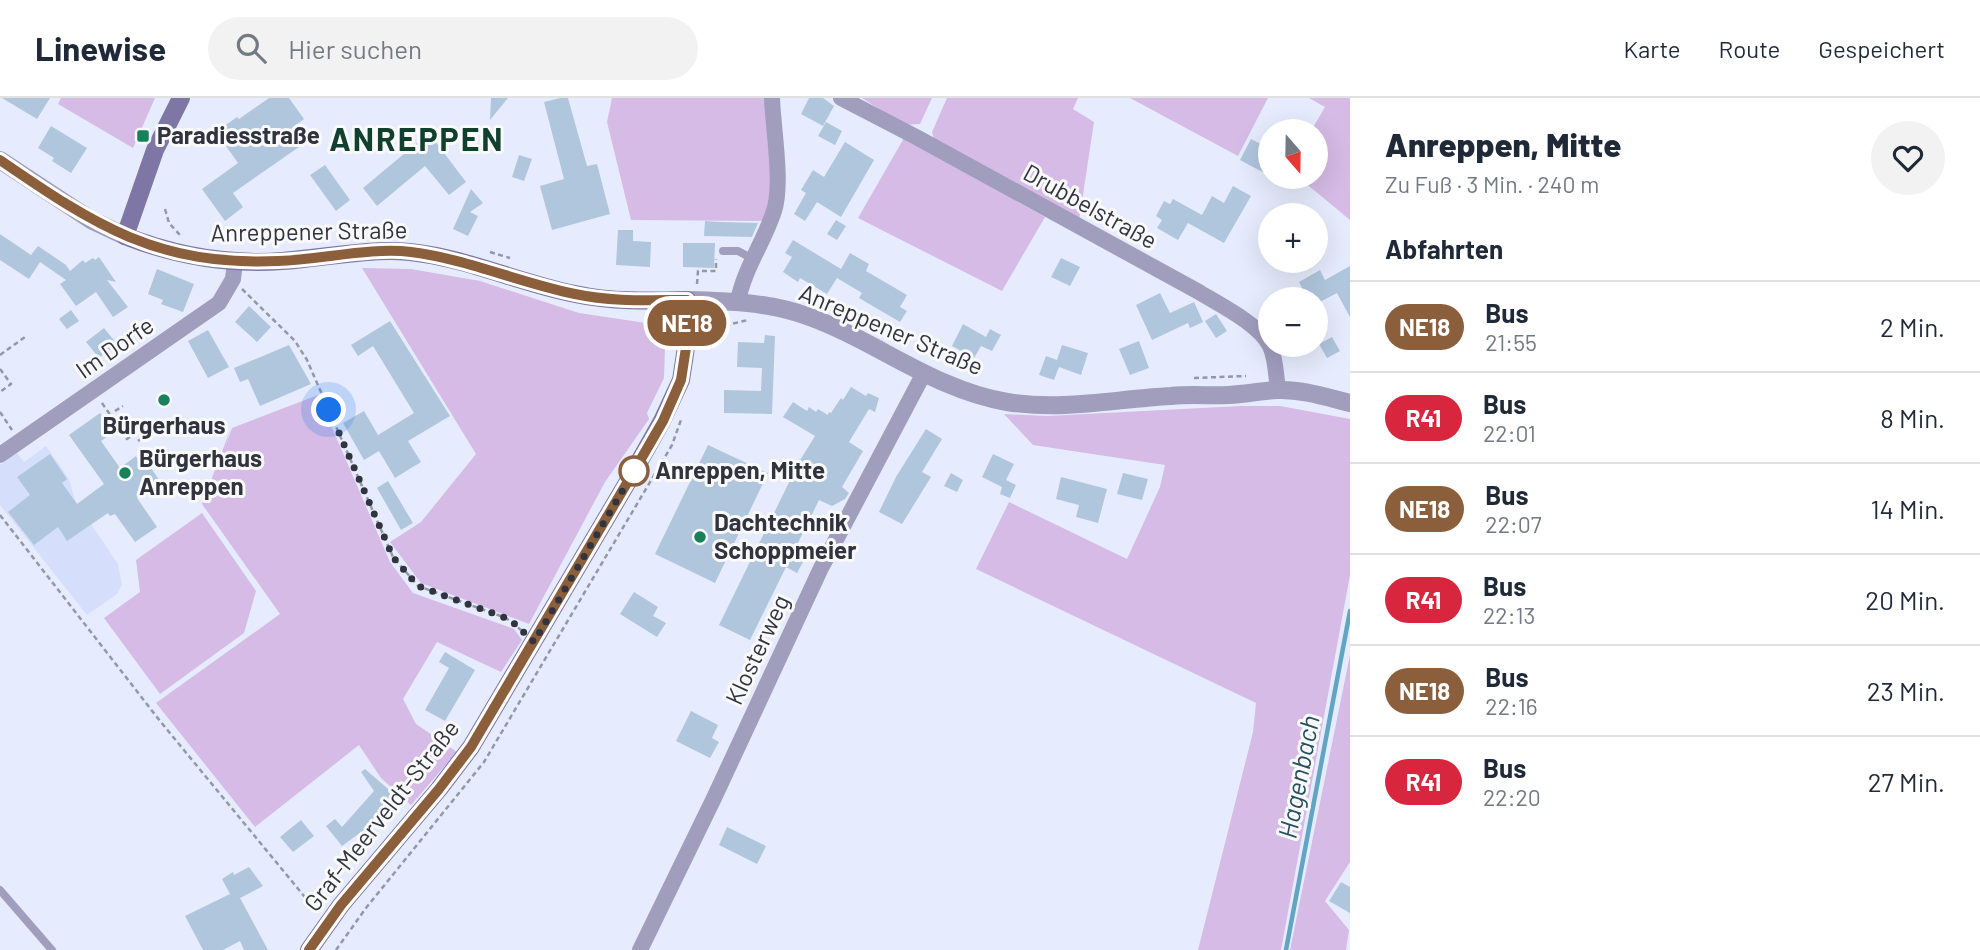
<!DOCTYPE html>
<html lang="de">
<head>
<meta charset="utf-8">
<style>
	:root { --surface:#fff; --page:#f2f2f3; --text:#1f2937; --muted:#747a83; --line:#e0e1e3 }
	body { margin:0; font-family:Barlow,sans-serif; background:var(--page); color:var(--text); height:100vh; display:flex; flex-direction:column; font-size:26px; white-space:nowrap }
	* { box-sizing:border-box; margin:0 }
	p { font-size:23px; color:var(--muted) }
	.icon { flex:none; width:38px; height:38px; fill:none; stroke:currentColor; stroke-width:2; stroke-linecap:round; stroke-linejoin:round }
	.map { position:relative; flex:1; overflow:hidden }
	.side { display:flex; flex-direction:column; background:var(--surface); width:630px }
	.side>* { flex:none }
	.badge { padding:0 14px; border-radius:23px; font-size:24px; line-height:46px }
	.needle { width:46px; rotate:160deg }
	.controls { position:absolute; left:1258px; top:21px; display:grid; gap:14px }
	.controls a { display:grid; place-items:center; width:70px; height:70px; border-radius:50%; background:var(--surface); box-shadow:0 7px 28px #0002; font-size:35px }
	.you { position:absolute; width:35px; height:35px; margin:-18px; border:5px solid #fff; border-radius:50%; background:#1a73e8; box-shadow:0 0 0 10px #1a73e833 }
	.map>.badge { position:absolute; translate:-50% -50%; box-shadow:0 0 0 4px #fff }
	h2 { padding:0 35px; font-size:26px; line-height:63px }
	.round { display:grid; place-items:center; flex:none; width:74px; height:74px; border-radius:37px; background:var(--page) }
	.headline { display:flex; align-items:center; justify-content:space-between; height:119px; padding:0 35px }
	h1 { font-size:33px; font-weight:800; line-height:52px }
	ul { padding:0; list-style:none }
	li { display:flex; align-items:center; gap:21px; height:91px; padding:0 35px; border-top:2px solid var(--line) }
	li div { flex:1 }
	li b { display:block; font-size:26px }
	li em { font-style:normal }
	li .badge { min-width:77px; font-weight:700; text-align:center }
	header { display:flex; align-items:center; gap:42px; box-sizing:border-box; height:98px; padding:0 35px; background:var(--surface); border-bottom:2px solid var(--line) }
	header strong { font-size:33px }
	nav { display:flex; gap:38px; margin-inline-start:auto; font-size:24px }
	.search { width:490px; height:63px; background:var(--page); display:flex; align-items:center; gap:18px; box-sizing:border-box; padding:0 24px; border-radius:38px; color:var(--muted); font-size:26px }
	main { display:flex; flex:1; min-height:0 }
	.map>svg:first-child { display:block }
</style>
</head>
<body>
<header>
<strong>Linewise</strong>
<div class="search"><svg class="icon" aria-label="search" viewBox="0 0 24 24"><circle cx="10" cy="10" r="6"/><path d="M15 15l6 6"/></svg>Hier suchen</div>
<nav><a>Karte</a><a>Route</a><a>Gespeichert</a></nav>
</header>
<main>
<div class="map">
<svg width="1350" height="852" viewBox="0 0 1350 852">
	<rect width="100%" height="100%" fill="#e6ecfd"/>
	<path fill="#d5dffb" d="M46,348L69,381L75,402L118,466L122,487L117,496L87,517L0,407V367L17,355L24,364Z"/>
	<path fill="#d5bbe5" d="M61,0H155L133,50L58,6Z
		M612,0H766L772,90L764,123L631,122L607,24Z
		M862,0H932L920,26L904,27Z
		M947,0H1078L1073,11L1094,24L1079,123L934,41L932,34Z
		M1130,0H1268L1238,58Z
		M1309,0H1350V122L1298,79H1316V33H1311L1325,9Z
		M904,40L1045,119L1002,193L858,120Z
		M362,170L411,171L480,183L579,215L646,225L660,235L665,250L664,280L647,315L649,321L605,384L529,526L421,485L390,444L421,424L476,356Z
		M318,297L390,464L413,495L514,531L522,542L501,574L437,544L403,601L416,626L457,654L411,707L381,680L359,647L255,729L156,605L280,516L202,406L231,330L225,350L232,330Z
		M1241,308H1280L1350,321V477L1281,852H1198L1253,634L1256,605L976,471L1009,404L1127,461L1160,389L1165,367L1033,347L1004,316L1047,318Z
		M202,415L256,493L244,535L160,596L104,520L140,494L136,462Z
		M1350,557V764L1325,803L1349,832L1346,852H1290Z"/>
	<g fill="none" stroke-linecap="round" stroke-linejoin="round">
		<path stroke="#62a5c3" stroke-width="4.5" d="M1286,852L1350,513"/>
	</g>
	<path fill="#b0c6dd" d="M2,0H50L37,21Z
		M269,0H289L304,21L288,33L299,49L233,95L243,109L225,123L202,91L238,65L216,34L237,19L239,21Z
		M491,0H508L490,22Z
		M560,0H568L587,68L597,66L610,116L552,132L540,88L564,81L544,4Z
		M809,0H823L834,8L823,28L801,16Z
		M826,24L842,33L835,47L818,38Z
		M51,28L87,50L71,75L52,63L54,60L38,50Z
		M429,35L466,84L449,97L425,68L377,108L363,90Z
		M1251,41L1270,51V68L1266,76L1240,62Z
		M845,44L874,62L841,119L817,104L805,123L794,116L806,95L801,92L813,72L824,79Z
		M519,57L532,61L524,83L512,79Z
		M325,67L350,102L336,113L310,77Z
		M1233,88L1251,98L1224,145L1188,125L1178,142L1157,130L1162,122L1156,118L1164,103L1170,106L1173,101L1202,117L1212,98L1224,105Z
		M471,91L483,105L470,114L478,118L468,138L453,131Z
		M836,122L846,128L837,142L827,136Z
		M705,123L720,124L758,125L752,139L704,138Z
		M618,132H633V143L651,144L650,169L616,167Z
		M0,136L31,157L38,148L66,167L70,173L83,162L85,165L93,160L95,162L99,159L116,184L107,182L128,209L113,219L96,194L76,208L60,186L66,182L40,164L29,181L0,162Z
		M793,142L841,171L850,155L869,166L866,173L907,197L900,209L907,213L900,224L859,200L862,195L837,180L827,196L800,180L798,184L783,174L792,159L785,155Z
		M683,145H715L714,170L683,169Z
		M1061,160L1080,169L1070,188L1051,179Z
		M1350,168V219L1337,195L1316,206V201H1285L1303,192L1299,184L1320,172L1325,182Z
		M157,171L194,186L183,214L161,206L163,202L148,196Z
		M1160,195L1170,215L1194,204L1203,224L1190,230L1188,225L1152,242L1136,207Z
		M249,208L271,229L257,244L235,224Z
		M71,212L79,223L67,231L59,221Z
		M1216,216L1227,233L1216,240L1205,223Z
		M390,223L450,318L408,343L421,364L395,380L379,353L364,362L343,325L364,313L378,337L414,315L373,248L358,258L351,247Z
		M963,226L986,239L990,231L1001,237L992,253L981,248L974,260L952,248Z
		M104,230L117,246L99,260L86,244Z
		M208,232L229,269L208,280L188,243Z
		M765,237L775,238L772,316L724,315V292L761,293L762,270L737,269L738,244L764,245Z
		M1332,239L1340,253L1327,260L1319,246Z
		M1139,243L1149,270L1130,277L1119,251Z
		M289,247L311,286L260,308L248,281L240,284L234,270Z
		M1062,247L1088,255L1081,277L1059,269L1054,282L1039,277L1046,258L1057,262Z
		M851,289L866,298L868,295L879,300L875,314L869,311L849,344L863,353L842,389L849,395L845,401L832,408L819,402L791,459L803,464L797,475L786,469L750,542L719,527L799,364L815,338L783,319L793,304L807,313L809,309L816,314L818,311L828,317L829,314L831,315L841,300L843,302Z
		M100,315L114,334L101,343L120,370L136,358L138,362L143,359L160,383L137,400L157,429L135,444L115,416L110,418L108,415L67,443L58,429L34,447L8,414L30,397L17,379L50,356L67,381L62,385L77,406L104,386L69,337Z
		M926,331L942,341L922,374L931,379L902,426L879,414L896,379Z
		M708,347L768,375L715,485L655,456Z
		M993,356L1014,366L1006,382L1016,387L1010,400L1000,396L1002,389L982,379Z
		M951,375L963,382L957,394L944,388Z
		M1123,375L1148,381L1142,402L1117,396Z
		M1061,379L1107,391L1098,425L1076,419L1079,407L1056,401Z
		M388,383L413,425L401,432L377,390Z
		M634,494L658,509L653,518L666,525L657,539L620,516Z
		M445,554L475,572L445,623L425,612L449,570L439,564Z
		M691,613L718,627L712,640L719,644L710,660L676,643Z
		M365,671L394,696L364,732L342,748L326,728L335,721L342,729L374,693L361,674Z
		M301,722L314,738L293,754L280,739Z
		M727,729L766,748L757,766L719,747Z
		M249,769L263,788L240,800L268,852H244L240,843L223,852H203L185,818L230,796L222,781L233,774L234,777Z
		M1341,784L1350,789V815L1329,803Z"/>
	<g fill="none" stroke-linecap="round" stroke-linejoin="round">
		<path stroke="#9398a6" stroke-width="2.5" stroke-dasharray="5 3.5" stroke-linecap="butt" d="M165,111L169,125L180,137
			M490,154L510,160
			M697,186L698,173H716V161
			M242,191L295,243L307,262L393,459L418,488L506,520L521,532
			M701,232H722L731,226L748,222
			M669,247L665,231H670
			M0,257L25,239
			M0,271L11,286L0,294
			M1194,280L1246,278
			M102,305L127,341L132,337
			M115,313L123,308
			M0,314L12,332
			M138,343L145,338
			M0,417L160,623L318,815
			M336,852L366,810L484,664L672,347L681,322"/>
		<path stroke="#a19dbd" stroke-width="8" d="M723,153H738L753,161
			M0,792L52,852"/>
		<path stroke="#a19dbd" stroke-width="16" d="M841,0L918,40L1199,194C1220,207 1259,226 1270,248C1276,261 1276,278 1278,292
			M738,203C744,171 764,144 774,113C783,86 773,30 772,0
			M0,357L219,205L233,181L235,164
			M640,852L714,700L821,470L924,275"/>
		<path stroke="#a19dbd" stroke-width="18" d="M0,62L91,122L125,138
			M687,202C728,203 768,204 807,218C875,242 934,292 1007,304C1063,313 1115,301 1171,298C1190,296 1210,298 1229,297C1245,296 1261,293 1277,292C1302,291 1326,299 1350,305"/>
		<path stroke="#7e76a5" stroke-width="18" d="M181,0L155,52L125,138C176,158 227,167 282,163C324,160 368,150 410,154C467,160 519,185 575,196C612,204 649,203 687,202V243L681,282L662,323L630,380L471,649L439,691L341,807L309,852"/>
	</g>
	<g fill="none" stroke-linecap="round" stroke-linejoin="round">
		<defs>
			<path id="line" d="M0,62C96,128 157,168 278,163C320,162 370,149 411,154C467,161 520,185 575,196C612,204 649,202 687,202V243L681,282L663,323L630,380L471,649L439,691L341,807L309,852"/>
		</defs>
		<use href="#line" stroke="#fff" stroke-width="16"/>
		<use href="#line" stroke="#8b5e3c" stroke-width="10"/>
		<path stroke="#31343f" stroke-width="7" stroke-dasharray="0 12.6" d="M329,312L393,459L418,488L506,520L515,526L534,544L634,373"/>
	</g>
	<g fill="#18815c" stroke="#f9f9f9" stroke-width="2.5">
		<rect x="136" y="31" width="14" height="14" rx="3.5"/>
		<circle cx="164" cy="302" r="7"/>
		<circle cx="125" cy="375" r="7"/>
		<circle cx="700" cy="439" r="7"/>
	</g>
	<circle fill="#fff" stroke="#8b5e3c" stroke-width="3.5" cx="634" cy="373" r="14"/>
	<g text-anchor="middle" stroke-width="6" stroke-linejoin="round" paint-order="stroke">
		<g font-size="24" font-weight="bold" fill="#31343f" stroke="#f9f9f9" text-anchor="start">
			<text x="157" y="46">Paradiesstraße</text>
			<text x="164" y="336" text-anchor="middle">Bürgerhaus</text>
			<text x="139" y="369">Bürgerhaus<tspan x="139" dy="28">Anreppen</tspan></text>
			<text x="714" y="433">Dachtechnik<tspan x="714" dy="28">Schoppmeier</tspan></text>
		</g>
		<g font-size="24" fill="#31343f" stroke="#f9f9f9">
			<text transform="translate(1090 109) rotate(29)" y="8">Drubbelstraße</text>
			<text transform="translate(309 134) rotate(-1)" y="8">Anreppener Straße</text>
			<text transform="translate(891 232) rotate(23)" y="8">Anreppener Straße</text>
			<text transform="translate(115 250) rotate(-35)" y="8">Im Dorfe</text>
			<text transform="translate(758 552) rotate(-65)" y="8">Klosterweg</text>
			<text transform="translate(382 718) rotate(-52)" y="8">Graf-Meerveldt-Straße</text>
		</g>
		<g font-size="24" font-weight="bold" fill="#31343f" stroke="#f9f9f9" text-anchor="start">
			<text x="655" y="381">Anreppen, Mitte</text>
		</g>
		<g font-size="26" font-style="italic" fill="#264f60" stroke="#f9f9f9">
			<text transform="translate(1299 679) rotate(-79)" y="9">Hagenbach</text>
		</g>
		<g font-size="32" font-weight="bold" letter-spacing="2" fill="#12402e" stroke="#f9f9f9">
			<text x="417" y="53">ANREPPEN</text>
		</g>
	</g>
</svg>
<div class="controls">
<a><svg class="needle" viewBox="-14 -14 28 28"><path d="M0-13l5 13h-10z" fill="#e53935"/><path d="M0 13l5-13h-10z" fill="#747a83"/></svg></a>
<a>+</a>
<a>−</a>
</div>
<div class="you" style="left:329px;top:312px"></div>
<b class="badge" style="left:687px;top:225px;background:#8b5e3c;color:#fff">NE18</b>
</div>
<section class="side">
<div class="headline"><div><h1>Anreppen, Mitte</h1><p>Zu Fuß · 3 Min. · 240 m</p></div><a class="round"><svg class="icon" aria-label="heart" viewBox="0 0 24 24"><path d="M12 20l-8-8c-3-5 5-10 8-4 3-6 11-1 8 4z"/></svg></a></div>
<h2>Abfahrten</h2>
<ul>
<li><span class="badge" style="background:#8b5e3c;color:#fff">NE18</span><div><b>Bus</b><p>21:55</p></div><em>2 Min.</em></li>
<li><span class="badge" style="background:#d7263d;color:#fff">R41</span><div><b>Bus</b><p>22:01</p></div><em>8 Min.</em></li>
<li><span class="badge" style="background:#8b5e3c;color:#fff">NE18</span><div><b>Bus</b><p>22:07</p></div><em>14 Min.</em></li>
<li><span class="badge" style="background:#d7263d;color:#fff">R41</span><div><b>Bus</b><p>22:13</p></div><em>20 Min.</em></li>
<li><span class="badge" style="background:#8b5e3c;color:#fff">NE18</span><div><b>Bus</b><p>22:16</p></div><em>23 Min.</em></li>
<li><span class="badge" style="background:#d7263d;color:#fff">R41</span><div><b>Bus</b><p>22:20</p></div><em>27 Min.</em></li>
</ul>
</section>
</main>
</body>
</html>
